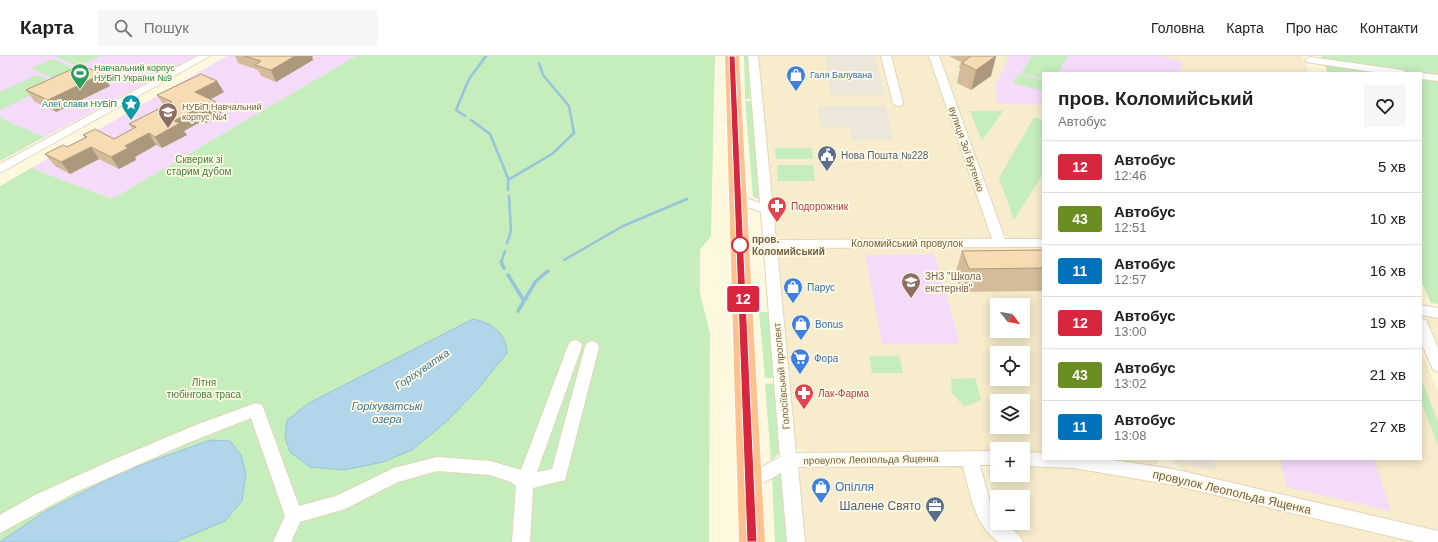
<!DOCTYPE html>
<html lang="uk">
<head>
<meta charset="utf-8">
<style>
	:root { --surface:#fff; --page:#f6f6f6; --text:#202124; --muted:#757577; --line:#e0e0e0 }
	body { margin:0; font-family:Arial,sans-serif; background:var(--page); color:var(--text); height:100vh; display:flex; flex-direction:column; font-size:15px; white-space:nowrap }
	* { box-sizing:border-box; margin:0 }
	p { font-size:13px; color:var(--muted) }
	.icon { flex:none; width:22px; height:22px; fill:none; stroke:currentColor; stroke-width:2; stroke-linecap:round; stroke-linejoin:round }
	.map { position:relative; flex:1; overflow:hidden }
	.panel { position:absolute; left:1042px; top:16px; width:380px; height:388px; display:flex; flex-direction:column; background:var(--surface); border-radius:0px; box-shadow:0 2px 10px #0003 }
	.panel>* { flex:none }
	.badge { padding:0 8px; border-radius:3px; font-size:14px; line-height:26px }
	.needle { width:26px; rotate:121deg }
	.fabs { position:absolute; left:990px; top:242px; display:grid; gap:8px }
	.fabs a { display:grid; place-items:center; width:40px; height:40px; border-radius:0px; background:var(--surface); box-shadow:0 2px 10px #0003; font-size:20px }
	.map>.badge { position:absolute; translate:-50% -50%; box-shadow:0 0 0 2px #fff }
	.round { display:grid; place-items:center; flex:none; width:42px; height:42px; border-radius:0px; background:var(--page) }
	.overview { display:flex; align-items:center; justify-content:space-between; height:68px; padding:0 16px }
	h1 { font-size:19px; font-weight:700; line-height:30px }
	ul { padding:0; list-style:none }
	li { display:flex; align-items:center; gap:12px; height:52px; padding:0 16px; border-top:1px solid var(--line) }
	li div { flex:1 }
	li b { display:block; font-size:15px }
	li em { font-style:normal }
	li .badge { min-width:44px; font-weight:700; text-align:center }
	header { display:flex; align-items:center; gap:24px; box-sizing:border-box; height:56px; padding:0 20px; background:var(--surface); border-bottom:1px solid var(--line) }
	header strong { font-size:19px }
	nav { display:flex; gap:22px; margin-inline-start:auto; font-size:14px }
	.search { width:280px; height:36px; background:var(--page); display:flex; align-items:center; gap:10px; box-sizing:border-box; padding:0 14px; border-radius:0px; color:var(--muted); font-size:15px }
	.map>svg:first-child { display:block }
</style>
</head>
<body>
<header>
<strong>Карта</strong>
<div class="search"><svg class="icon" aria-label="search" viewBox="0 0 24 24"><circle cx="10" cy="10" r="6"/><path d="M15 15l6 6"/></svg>Пошук</div>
<nav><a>Головна</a><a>Карта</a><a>Про нас</a><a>Контакти</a></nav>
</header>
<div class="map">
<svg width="1438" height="486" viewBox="0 0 1438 486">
	<rect width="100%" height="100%" fill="#fef8de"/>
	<path fill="#f7eccc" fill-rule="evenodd" d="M756,0H930L993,176V182L790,184L776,181L774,178Z
		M940,0H1302L1309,17H1043V185L1011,183L1005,179L974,100Z
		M784,191H1043V397L1023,396V393H997V396L808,397L798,393L794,387L777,195ZM997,249H1023V275H997ZM997,297H1023V323H997ZM997,345H1023V371H997Z
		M1430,260L1438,261V296L1426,266Z
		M1421,294L1438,336V474L1188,417L1180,412L1174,406L1173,403H1421Z
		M1103,403H1160L1158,407L1153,409L1145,410Z
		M962,407L969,415L982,469L988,477L1002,486H805L799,416L802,411Z
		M992,407H997V419H1023V408L1075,410L1163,423L1437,486H1025L1017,483L998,467H1023V441H997V465L993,454L989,414Z"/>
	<path fill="#ece6db" d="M825,0H874L885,39H831Z
		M818,50H885L893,84H852L850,71H821Z
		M1176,403H1213L1216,414L1177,406Z"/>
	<path fill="#f5dbfa" d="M0,0H196L0,105Z
		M227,0H356L112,143L31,112Z
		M1009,0H1161L1183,6L1179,17H1043V49L997,47L996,29Z
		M935,198L960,288H882L865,199Z
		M1280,403H1374L1391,455L1287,431Z"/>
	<path fill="#c6edbc" d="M55,0H97L99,1L78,10Z
		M356,0H715L711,180L700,194V237L710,277L709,486H0V130L31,112L112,143Z
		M744,0H750L754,43H745Z
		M1032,0H1068L1058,17H1043V23L1021,17Z
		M1321,0H1438V248L1431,247L1421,225V17H1328Z
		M53,3L76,13L54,23L31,12Z
		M1018,18L1043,24V35L1013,27Z
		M37,19L56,27L0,54V36Z
		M745,45H754L761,144L753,141Z
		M970,55H1003L982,85Z
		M1034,61L1043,64V118L1014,164L999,122Z
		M0,62L44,81L0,105Z
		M812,92L813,103H776L775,92Z
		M777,109H813L815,125H778Z
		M759,256H772L777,322H765Z
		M869,300H899L903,317H872Z
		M975,322L981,344L964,351L952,337L951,323Z
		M1421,322L1438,366V390L1421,345Z
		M776,327L783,393L771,405L765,328Z
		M784,412L790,486H775L772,423Z"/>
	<path fill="#b1d6e9" stroke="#97c3dc" d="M473,263C492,267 506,276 507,297L477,334L446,366L412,394L383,406L344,414L310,411L290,396L285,382L287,364L309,347Z
		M210,384L230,385L241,399L246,418L242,445L225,465L175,486H0L44,456L127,414Z"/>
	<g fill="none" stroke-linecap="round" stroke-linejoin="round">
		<path stroke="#97c3dc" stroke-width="2.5" d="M465,60L456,54L469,23L486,0
			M471,64L490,78L508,122V134
			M508,124L552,98L574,77L569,50L543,19L539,7
			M507,187L511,175L509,140
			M564,204L623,170L687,143
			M501,207L505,195"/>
		<path stroke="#97c3dc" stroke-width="3.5" d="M501,206L504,212
			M508,219L524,245
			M518,255L536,225L548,215"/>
		<defs>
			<path id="minor" d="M198,0H210L0,117V108Z
				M748,0H758L776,184L992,183L929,0H939L1005,183H1043V191L777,192L796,397L997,395V409H980L991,449L997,460V467C1006,467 1019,477 1023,486H999C974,469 970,437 963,410L798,411L805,486H787L781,417L750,434L744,431L741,426L744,421L780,401L761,156L734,146L732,143L738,139L760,147Z
				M881,0H891L903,47L902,49L898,50L893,47Z
				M1310,1L1402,14L1407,17H1380L1306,6L1305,4Z
				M1421,17L1438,19V25L1421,23Z
				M1421,249L1438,252V262L1421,259Z
				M1421,263L1426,264L1438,292V316L1433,314L1421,286Z
				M575,284L580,286L582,290L537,416L552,413L585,291L587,287L592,285L597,287L599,291L565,424L533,432L530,486H512L516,430L511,426L490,419L437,415L398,426L345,453L300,466L291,486H273L285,460L251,362L190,386L76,436L0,477V459L35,439L108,406L196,369L256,347L262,349L264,354L299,450L336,440L394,412L437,401L490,405L521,414L568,290L570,286Z
				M1023,396L1043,397V403H1107L1173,413L1438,475V486H1415L1173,429L1074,412L1023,410Z"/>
			<path id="highway" d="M725,0H739L765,486H739Z"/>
		</defs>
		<use href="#minor" stroke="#e3d5b9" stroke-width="2"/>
		<use href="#highway" stroke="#fff" stroke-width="2"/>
		<use href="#minor" fill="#fff" fill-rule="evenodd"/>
		<use href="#highway" fill="#ffc28e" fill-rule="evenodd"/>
	</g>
	<path fill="#d4bc9a" d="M235,0H313L312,1L313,4L276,26L261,20L258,14L238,7Z
		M949,0H996L991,20L971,34L957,27L960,12L959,11L961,6Z
		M102,18L110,30L56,56L35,46L26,34Z
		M224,36L211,43L222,58L206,67L202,65L184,75L187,79L162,92L156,89L135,101L136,104L119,113L99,103L70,118L55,110L45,98L67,91L85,82L83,79L114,83L133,73L129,68L164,50L157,39Z
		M1043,194V235L961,236L955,218L962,195Z"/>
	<path fill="#ac997d" d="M295,0H313L312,1L313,4L276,26L271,14Z
		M996,0L991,20L971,34L976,14Z
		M102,18L110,30L56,56L48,44Z
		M217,25L224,36L202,48L195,36Z
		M216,46L222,58L206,67L200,55Z
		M196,53L202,65L184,75L187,79L162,92L155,81L174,65Z
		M149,77L156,89L135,101L136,104L119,113L111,101L125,90Z
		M91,91L99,103L70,118L61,106Z"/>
	<path fill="#f6dbb3" stroke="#ac997d" d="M244,0H295L271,14L255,9L261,5Z
		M971,0H996L976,14L962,7Z
		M81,9L102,18L48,44L26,34Z
		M201,18L217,25L195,36L216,46L200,55L196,53L174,65L180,67L155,81L149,77L125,90L128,92L111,101L91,91L61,106L45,98L63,89L67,91L87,81L83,79L95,73L114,83L136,71L129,68L172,46L157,39Z
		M1043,194V212L969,213L962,195Z"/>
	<path fill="#d7263d" stroke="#fff" d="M729,0H735L757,486H747Z"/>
	<defs>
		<symbol id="stadium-pin" viewBox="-11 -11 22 30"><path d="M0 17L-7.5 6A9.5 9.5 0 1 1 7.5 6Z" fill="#2e9e5b" stroke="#fffae6"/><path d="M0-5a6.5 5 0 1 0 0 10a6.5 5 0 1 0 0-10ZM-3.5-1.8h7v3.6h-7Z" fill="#fff"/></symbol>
		<symbol id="shop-pin" viewBox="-11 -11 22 30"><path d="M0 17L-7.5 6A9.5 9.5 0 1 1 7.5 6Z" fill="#3f7fe0" stroke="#fffae6"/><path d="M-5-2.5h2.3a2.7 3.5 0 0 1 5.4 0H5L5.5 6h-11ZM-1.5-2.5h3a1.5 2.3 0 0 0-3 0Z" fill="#fff"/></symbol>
		<symbol id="sight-pin" viewBox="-11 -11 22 30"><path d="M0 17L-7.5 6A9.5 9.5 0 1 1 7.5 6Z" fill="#0f9aa8" stroke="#fffae6"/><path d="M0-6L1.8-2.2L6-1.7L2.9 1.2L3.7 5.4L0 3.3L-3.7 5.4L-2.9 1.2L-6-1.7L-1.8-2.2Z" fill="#fff"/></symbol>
		<symbol id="university-pin" viewBox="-11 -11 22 30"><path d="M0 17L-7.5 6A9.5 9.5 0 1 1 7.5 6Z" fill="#8d6e63" stroke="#fffae6"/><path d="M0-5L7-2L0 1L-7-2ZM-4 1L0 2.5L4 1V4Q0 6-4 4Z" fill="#fff"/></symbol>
		<symbol id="civic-pin" viewBox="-11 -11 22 30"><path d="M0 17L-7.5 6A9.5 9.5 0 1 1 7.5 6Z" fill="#5c6f8a" stroke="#fffae6"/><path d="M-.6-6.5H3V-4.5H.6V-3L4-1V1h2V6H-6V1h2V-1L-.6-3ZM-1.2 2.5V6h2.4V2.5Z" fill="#fff"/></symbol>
		<symbol id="pharmacy-pin" viewBox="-11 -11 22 30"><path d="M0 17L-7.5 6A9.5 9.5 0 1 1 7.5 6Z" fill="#e0444e" stroke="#fffae6"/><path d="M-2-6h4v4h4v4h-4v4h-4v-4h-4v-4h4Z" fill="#fff"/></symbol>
		<symbol id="school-pin" viewBox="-11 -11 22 30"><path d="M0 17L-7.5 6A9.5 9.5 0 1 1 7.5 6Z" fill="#8d6e63" stroke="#fffae6"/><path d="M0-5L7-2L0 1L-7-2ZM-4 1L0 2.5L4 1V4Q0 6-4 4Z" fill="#fff"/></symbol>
		<symbol id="supermarket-pin" viewBox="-11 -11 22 30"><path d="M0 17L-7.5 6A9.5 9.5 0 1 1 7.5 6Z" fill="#3f7fe0" stroke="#fffae6"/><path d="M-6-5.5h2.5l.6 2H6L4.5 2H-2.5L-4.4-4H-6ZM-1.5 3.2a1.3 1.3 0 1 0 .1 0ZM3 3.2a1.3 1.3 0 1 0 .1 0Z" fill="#fff"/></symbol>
		<symbol id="office-pin" viewBox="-11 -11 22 30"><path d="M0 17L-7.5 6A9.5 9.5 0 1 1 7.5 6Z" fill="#5c6f8a" stroke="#fffae6"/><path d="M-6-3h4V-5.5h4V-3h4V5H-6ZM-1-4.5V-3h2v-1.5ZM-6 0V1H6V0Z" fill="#fff"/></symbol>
	</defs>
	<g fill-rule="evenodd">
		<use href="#stadium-pin" x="69" y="6" width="22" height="30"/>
		<use href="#shop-pin" x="785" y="8" width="22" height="30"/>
		<use href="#sight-pin" x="120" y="37" width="22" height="30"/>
		<use href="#university-pin" x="157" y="45" width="22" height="30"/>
		<use href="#civic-pin" x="816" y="88" width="22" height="30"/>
		<use href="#pharmacy-pin" x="766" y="139" width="22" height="30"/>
		<use href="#school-pin" x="900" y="215" width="22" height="30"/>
		<use href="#shop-pin" x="782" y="220" width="22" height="30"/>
		<use href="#shop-pin" x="790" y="257" width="22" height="30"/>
		<use href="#supermarket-pin" x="789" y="291" width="22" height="30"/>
		<use href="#pharmacy-pin" x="793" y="326" width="22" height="30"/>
		<use href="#shop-pin" x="810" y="420" width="22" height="30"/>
		<use href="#office-pin" x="924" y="439" width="22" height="30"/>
	</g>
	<circle fill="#fff" stroke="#d7263d" stroke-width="2" cx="740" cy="189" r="8"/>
	<g text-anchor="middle" stroke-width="3.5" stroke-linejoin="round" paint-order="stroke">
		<g font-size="9" fill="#27864d" stroke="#fffae6" text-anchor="start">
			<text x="94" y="15">Навчальний корпус<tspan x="94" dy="10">НУБіП України №9</tspan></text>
		</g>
		<g font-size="9" fill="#366cbe" stroke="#fffae6" text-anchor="start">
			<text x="810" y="22">Галя Балувана</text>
		</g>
		<g font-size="9" fill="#0d838f" stroke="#fffae6" text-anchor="end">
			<text x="117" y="51">Алеї слави НУБіП</text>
		</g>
		<g font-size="9" fill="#785e54" stroke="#fffae6" text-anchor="start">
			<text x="182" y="54">НУБіП Навчальний<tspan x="182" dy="10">корпус №4</tspan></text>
		</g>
		<g font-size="10" fill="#766044" stroke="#fffae6">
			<text transform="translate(967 93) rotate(71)" y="4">вулиця Зої Бутенко</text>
			<text x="907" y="191">Коломийський провулок</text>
			<text transform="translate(781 320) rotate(-95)" y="4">Голосіївський проспект</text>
			<text transform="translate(871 403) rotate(-1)" y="4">провулок Леопольда Ященка</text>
		</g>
		<g font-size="10" fill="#4e5e75" stroke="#fffae6" text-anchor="start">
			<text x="841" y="103">Нова Пошта №228</text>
		</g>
		<g font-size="10" fill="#427d3b" stroke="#fffae6">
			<text x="199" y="107">Скверик зі<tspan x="199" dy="12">старим дубом</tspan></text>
			<text x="204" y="330">Літня<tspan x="204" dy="12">тюбінгова траса</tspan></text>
		</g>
		<g font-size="10" fill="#be3a42" stroke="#fffae6" text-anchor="start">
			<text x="791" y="154">Подорожник</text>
			<text x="818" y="341">Лак-Фарма</text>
		</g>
		<g font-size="10" font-weight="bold" fill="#766044" stroke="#fffae6" text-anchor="start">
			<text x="752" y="187">пров.<tspan x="752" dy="12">Коломийський</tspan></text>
		</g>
		<g font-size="10" fill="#785e54" stroke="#fffae6" text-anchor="start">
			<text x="925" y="224">ЗНЗ "Школа<tspan x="925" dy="12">екстернів"</tspan></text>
		</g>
		<g font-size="10" fill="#366cbe" stroke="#fffae6" text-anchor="start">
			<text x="807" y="235">Парус</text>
			<text x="815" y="272">Bonus</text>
			<text x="814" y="306">Фора</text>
		</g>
		<g font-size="11" font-style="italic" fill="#3e7494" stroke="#fffae6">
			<text transform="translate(422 313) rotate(-34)" y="4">Горіхуватка</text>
			<text x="387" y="354">Горіхуватські<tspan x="387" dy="13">озера</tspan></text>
		</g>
		<g font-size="12" fill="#366cbe" stroke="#fffae6" text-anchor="start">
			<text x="835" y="435">Опілля</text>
		</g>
		<g font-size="12" fill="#766044" stroke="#fffae6">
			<text transform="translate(1232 436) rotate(13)" y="4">провулок Леопольда Ященка</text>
		</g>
		<g font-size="12" fill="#4e5e75" stroke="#fffae6" text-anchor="end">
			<text x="921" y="454">Шалене Свято</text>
		</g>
	</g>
</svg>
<div class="fabs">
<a><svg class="needle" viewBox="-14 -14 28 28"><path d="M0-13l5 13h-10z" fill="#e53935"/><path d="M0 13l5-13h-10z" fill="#757577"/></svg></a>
<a><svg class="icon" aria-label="locate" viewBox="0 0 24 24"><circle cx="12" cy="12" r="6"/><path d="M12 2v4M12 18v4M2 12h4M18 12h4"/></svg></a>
<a><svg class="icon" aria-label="layers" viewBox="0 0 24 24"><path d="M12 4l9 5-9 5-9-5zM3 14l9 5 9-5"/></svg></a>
<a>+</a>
<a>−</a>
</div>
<b class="badge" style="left:743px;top:243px;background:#d7263d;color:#fff">12</b>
<section class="panel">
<div class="overview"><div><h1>пров. Коломийський</h1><p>Автобус</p></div><a class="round"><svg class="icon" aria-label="heart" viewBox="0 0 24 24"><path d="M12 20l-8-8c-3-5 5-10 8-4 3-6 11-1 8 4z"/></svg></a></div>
<ul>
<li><span class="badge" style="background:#d7263d;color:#fff">12</span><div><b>Автобус</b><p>12:46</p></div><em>5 хв</em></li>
<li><span class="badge" style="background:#6b8e23;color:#fff">43</span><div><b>Автобус</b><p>12:51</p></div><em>10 хв</em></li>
<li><span class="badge" style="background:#0072bc;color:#fff">11</span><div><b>Автобус</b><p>12:57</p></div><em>16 хв</em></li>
<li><span class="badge" style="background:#d7263d;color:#fff">12</span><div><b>Автобус</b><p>13:00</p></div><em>19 хв</em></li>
<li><span class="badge" style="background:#6b8e23;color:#fff">43</span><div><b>Автобус</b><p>13:02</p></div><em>21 хв</em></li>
<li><span class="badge" style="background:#0072bc;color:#fff">11</span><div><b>Автобус</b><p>13:08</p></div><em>27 хв</em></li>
</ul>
</section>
</div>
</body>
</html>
